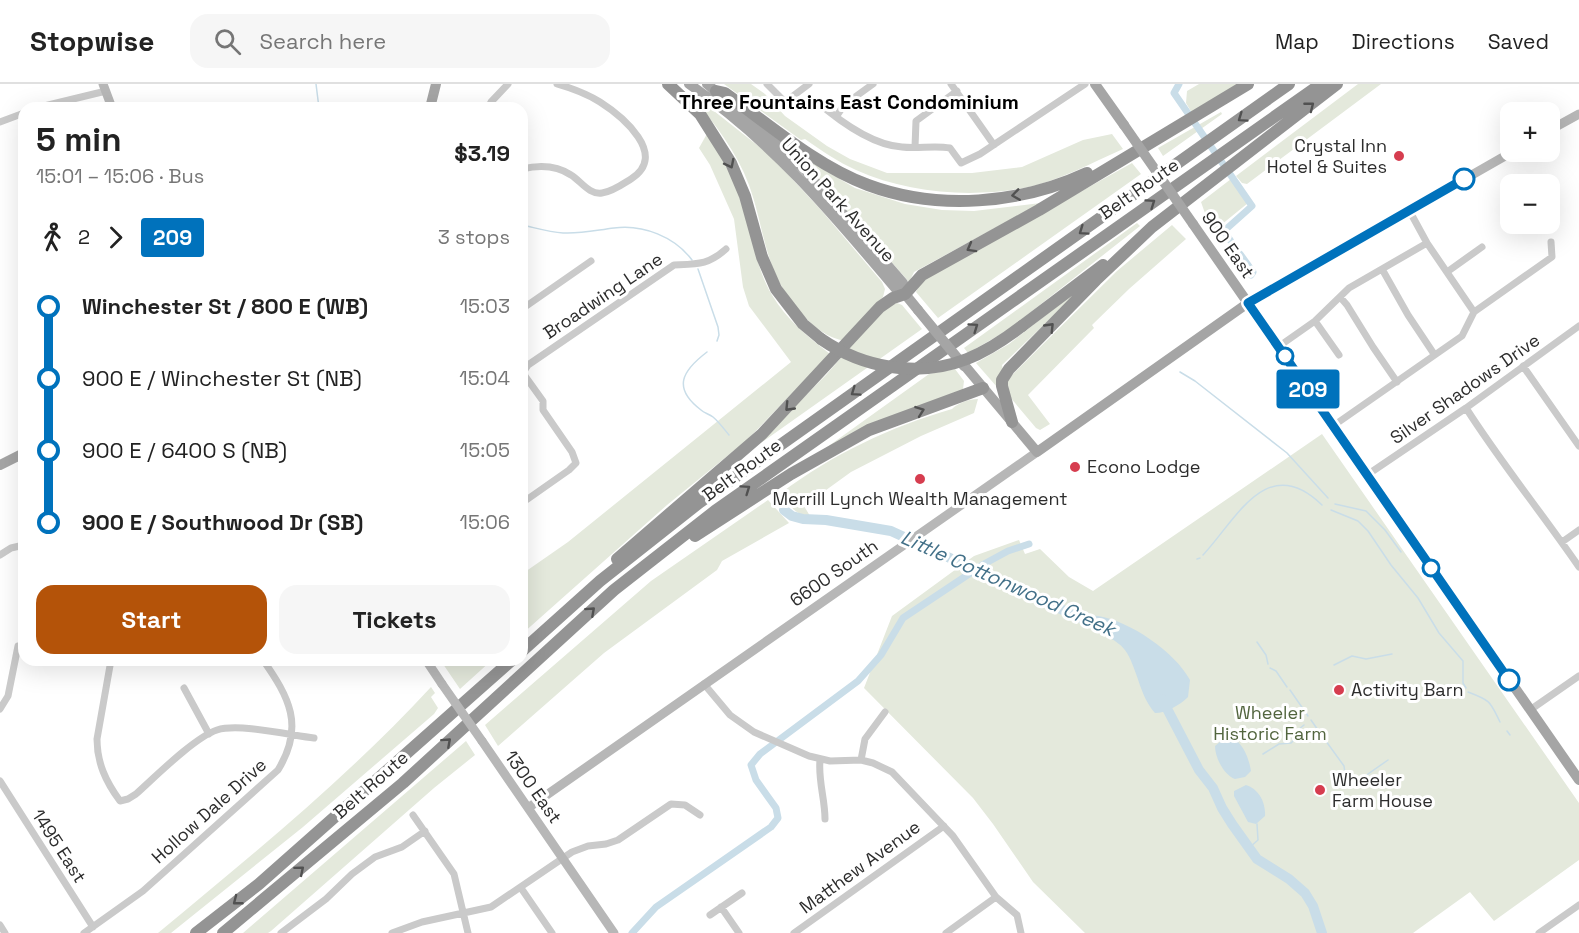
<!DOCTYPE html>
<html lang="en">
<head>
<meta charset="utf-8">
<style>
	:root { --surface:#fff; --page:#f6f6f6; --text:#222; --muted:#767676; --line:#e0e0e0; --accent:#b45309 }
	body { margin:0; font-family:"Space Grotesk",sans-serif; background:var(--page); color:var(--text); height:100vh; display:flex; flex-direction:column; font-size:22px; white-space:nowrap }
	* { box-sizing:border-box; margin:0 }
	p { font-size:20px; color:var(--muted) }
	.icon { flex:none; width:33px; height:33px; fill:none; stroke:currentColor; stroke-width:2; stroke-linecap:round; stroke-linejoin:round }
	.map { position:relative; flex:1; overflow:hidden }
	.drawer { position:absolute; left:18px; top:18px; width:510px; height:564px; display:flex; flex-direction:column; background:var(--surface); border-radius:18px; box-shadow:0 6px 24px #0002 }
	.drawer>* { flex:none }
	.badge { padding:0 12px; border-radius:4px; font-size:21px; line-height:39px }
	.fabs { position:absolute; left:1500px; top:18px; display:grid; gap:12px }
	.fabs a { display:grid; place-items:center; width:60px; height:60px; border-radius:12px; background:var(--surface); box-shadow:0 6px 24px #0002; font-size:30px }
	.map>.badge { position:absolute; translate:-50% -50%; box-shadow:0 0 0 3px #fff }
	.legs { display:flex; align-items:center; gap:9px; height:66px; padding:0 18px; font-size:20px }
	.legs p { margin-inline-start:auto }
	.head { display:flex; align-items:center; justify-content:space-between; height:102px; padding:0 18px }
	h1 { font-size:33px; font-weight:600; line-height:45px }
	.action { display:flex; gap:12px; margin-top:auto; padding:12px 18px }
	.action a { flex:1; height:69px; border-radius:18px; background:var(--accent); color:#fff; font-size:24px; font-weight:600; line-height:69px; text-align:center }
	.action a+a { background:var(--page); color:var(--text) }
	ul { padding:0 18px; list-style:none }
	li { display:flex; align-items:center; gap:21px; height:72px; font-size:22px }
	li i { display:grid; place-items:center; width:9px; height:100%; margin:0 8px; background:currentColor }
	li i::after { content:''; width:15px; height:15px; margin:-8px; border:4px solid; border-radius:50%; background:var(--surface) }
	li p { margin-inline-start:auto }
	li:first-child i { background:linear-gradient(#0000 50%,currentColor 0) }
	li:last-child i { background:linear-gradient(currentColor 50%,#0000 0) }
	header { display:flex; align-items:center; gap:36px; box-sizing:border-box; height:84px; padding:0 30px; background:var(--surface); border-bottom:2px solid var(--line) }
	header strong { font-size:28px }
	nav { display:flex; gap:33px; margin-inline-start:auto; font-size:21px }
	.search { width:420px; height:54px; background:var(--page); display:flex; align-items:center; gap:15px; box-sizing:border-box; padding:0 21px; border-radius:18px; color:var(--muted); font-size:22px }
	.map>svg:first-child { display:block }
</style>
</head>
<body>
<header>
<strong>Stopwise</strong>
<div class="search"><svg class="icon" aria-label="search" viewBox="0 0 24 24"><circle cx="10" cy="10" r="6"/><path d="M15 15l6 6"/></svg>Search here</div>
<nav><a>Map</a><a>Directions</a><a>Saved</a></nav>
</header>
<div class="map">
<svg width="1579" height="849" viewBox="0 0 1579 849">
	<rect width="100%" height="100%" fill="#fff"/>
	<path fill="#e4e9dc" d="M724,0H751L765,10L785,32L827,62L850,75L887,89H972L1022,83L1083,56L1112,50L1123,65C1091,79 1059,97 1024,104C970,114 907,109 856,86C838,78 822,67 805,55L801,56Z
		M1199,0H1242L1192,29L1186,19L1187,7Z
		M1358,0H1381L1247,100L1242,99L1236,92Z
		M692,12H695L771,72L821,126L882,198L885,205L883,213L845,257C828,254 815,244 803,231C763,188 767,152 749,101C737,68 714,39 692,12Z
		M1221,28L1222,30L1163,72L1158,64Z
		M708,48C722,72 736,95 744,123C752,152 756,184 772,211C786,235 808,253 830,270L747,356L667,421L522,550V490L568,458L791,278L749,222L743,203L734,135L710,81L699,64Z
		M797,70L855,104L905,120L942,126L974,127L1041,119L914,188L909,198Z
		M1132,79L1141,90L938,234L916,208L921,197Z
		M1231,95L1248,119L1221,141L1219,146L1215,147L1207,135L1201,118Z
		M1137,139L1140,142L1008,246L968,269L964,264Z
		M1172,141L1186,155L1129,205L1092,241L1094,244L1028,311L1050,340L1040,346L1036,344L1010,313L1007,296L1117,187Z
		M1093,194L1002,281L1003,286L997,303L976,279L1009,260Z
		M897,219L902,221L922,245L751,366L826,291L884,224Z
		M955,285L964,297L963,305L959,310L816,371L929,290Z
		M978,315L974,329L921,352L851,388L804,422L810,432C795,432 789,420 781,409C833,370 890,343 952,325C958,319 969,315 978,315Z
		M1322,350L1579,719V776L1494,837L1470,808L1413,849H1085L1033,798L993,740L973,714L864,604L892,532L974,472L1019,456L1025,470L1040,465L1069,493L1093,507Z
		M768,416L789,439L722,477L717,486L604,569L498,662L485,641L651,497Z
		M447,576H492L460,605L443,580Z
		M431,603L435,609L431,613L438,624L434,630L303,743L171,849H158C252,771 348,693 431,603Z
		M466,657L475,671L434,704L271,847L268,849H243Z"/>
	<path fill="#c9dde8" d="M1074,531C1082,531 1090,531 1098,532C1130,537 1175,568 1190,596L1188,613C1180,621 1166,629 1155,629C1140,612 1138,588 1127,569C1118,554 1102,552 1088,543C1083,540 1078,535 1074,531Z
		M1234,655C1244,661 1249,675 1251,687L1245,693L1235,695C1224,691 1215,674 1215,662L1221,657Z
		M1246,701C1259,705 1266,719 1265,732L1256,740L1248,738L1234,712V707Z"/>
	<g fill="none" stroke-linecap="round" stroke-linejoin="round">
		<path stroke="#c9dde8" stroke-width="1.5" d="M316,0L319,24
			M522,141C536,144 549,148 563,149C581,150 597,146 614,144C643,140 675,153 692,176
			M698,185L718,243L719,251L717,257
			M707,268C682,287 672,304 701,326C704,329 709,330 713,333C719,338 724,345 729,351
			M1180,288L1195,297L1287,369L1328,414
			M1335,420L1366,427L1385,446L1401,468
			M1331,426L1358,437L1368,447L1391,481L1418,514L1439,549L1463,577V599L1466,604
			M1203,471C1236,436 1267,367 1322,421
			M1197,475L1200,474
			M1257,558L1266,571L1268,580
			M1334,581L1352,572L1366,575L1392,570
			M1270,584L1276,587L1287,603
			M1290,606L1308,632
			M1468,608C1492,617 1490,618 1500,638
			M1311,636L1320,649
			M1507,647L1510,651
			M1323,653L1344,682L1345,689
			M1263,670L1279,660L1291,659L1293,657L1294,649L1304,641
			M1346,692L1348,694
			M1353,696L1358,697L1388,676
			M1249,764L1258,756L1257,740"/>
		<path stroke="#c9dde8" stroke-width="7" d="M1179,0L1174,9L1252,122L1224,147L1234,162
			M1240,170L1253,188L1251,191
			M632,849L656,823L771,743L778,734L776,724L756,696L751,681L760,670L858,597L881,571L903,534L984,480L1008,467L1029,460"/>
		<path stroke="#c9dde8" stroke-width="10" d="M784,426L792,432L803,435L826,436L891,447L1087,537
			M1162,615L1199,686L1213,704L1222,724L1232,740L1257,775L1289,795L1305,809L1313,822L1322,849"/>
		<path stroke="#cacaca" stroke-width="7" d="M767,0L785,18L809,0
			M951,0L994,61
			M815,16C838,36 871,61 902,63C918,65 934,61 950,64L961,79L980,70L1085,0
			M36,24L106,7
			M488,24L491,18L508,0
			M836,33L844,21L873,0
			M0,38L24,29
			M915,63L916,37L957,7
			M522,85C539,81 556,81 571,91C581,97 589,111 602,109C612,108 623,100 631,95C669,71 622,32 600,18C587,10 571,4 557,0
			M1409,126L1427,159L1474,228
			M1382,185L1408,231L1434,270
			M1447,188L1482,163
			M1340,213L1347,221L1373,263L1397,298
			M522,225L591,177
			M1315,237L1339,271
			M1278,263L1315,237L1349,204L1427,159
			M1523,282L1579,362
			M1466,324C1501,379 1542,429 1579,483
			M1333,342L1462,252L1474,228L1552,173L1551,158
			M1367,391L1466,324L1579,242
			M522,419L569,386L576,379L572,368L543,326V317L525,292L524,287L528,281L674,181C698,180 708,181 726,165
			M1562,458L1579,446
			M0,471L11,464L24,461
			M111,576L97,655C97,679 106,698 120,717L128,715L136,710C155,693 195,653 217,646C239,639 290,651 314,654
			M704,600L730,631L754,648L809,672L830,677L861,676L873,679L892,688L953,752L996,813L1017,831L1021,849
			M184,604L209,650
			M0,625L8,612L18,562
			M1530,626L1579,592
			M820,676C818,696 825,715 825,735
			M861,676L865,655L885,628
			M0,697L93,843
			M413,731L454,790L468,849
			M521,804L552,849
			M721,823L739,849
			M710,831L742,809
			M0,841L5,849
			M84,849L143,807L278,686C305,642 289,613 263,576
			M281,849L326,815L352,790L375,773L402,763L425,747
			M392,849L422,838L491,823L572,768L588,762L606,760L618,756L671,720L685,721L700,731
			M794,849L944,742
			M946,849L996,813
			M1539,849L1579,821"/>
		<path stroke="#b7b7b7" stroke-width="9" d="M103,0L112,24
			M1550,46L1579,30
			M1248,219L1512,68
			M426,576L442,600
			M482,657L614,849
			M528,724L1037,368"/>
		<path stroke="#a5a5a5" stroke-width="10" d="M689,0C772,57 832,129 896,205L905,210L918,226
			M707,0L762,46L805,86L903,199L905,210
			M1095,0L1124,41
			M430,24L436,0
			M1193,140L1579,696
			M965,282L1037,368L1248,219
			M0,381L24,369"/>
		<path stroke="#949494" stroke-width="12" d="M668,0L700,30L731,79L745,112L762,173L776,205L803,240L821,255
			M716,7L725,9C768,40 818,83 868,101C938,127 1020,120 1087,89
			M1022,242L1103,181
			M1012,338L1002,302V296L1009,285L1096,196L1152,143L1337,0
			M695,452L791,390L869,346L983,304
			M617,475L762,350L880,223L893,214L905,210L922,191L1039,126L1248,0
			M522,567L600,497L700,418L1289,0
			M196,849L259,800L512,576
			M223,849L403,699L614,506L715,427L1321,0"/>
		<path stroke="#b7b7b7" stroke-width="9" d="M442,600L482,657"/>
		<path stroke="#a5a5a5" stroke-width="10" d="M1124,41L1193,140
			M918,226L964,282"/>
		<path stroke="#949494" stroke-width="12" d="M821,255C863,284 918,294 967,275C987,267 1005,255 1022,242"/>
	</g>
	<defs><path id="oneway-chevron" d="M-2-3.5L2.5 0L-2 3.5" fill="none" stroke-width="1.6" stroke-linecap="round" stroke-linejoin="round" transform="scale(1.5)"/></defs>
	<g stroke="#515151">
		<use href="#oneway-chevron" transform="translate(1310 22) rotate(-38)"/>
		<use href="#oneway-chevron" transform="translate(1242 34) rotate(145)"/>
		<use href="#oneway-chevron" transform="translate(730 80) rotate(63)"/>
		<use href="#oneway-chevron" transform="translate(1016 111) rotate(172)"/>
		<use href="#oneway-chevron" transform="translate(1151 119) rotate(-35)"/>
		<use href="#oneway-chevron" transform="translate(1083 147) rotate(145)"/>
		<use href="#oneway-chevron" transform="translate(971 164) rotate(151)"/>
		<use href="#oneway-chevron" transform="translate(974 243) rotate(-35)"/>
		<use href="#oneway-chevron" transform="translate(1050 243) rotate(-46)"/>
		<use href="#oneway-chevron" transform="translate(855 308) rotate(145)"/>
		<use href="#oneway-chevron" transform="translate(789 323) rotate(134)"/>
		<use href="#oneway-chevron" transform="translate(920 327) rotate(-20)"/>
		<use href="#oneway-chevron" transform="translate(746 405) rotate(-35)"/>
		<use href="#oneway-chevron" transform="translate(591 527) rotate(-42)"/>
		<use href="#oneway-chevron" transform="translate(447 658) rotate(-42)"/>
		<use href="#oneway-chevron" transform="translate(300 786) rotate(-40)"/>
		<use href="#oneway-chevron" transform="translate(237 817) rotate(142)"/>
	</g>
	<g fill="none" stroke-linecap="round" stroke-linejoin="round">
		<defs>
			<path id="line-1" d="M1464,95L1248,219L1509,596"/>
		</defs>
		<use href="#line-1" stroke="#fff" stroke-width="14"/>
		<use href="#line-1" stroke="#0072bc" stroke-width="9"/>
	</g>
	<g fill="#d63d4f" stroke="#fff" stroke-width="2">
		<circle cx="1399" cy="72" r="6"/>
		<circle cx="1075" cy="383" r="6"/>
		<circle cx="920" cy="395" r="6"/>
		<circle cx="1339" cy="606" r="6"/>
		<circle cx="1320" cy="706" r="6"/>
	</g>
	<g fill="#fff" stroke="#0072bc" stroke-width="3">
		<circle cx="1464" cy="95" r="10"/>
		<circle cx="1285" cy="272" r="8"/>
		<circle cx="1431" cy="484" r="8"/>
		<circle cx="1509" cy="596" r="10"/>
	</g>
	<g text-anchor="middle" stroke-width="6" stroke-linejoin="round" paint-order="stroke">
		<g font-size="18" fill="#2d2d2d" stroke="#fff" text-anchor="start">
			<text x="1387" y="68" text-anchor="end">Crystal Inn<tspan x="1387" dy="21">Hotel &amp; Suites</tspan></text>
			<text x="1087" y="389">Econo Lodge</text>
			<text x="920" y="421" text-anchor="middle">Merrill Lynch Wealth Management</text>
			<text x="1351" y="612">Activity Barn</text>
			<text x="1332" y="702">Wheeler<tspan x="1332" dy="21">Farm House</tspan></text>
		</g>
		<g font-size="18" fill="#2d2d2d" stroke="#fff">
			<text transform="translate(1139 105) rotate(-35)" y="6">Belt Route</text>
			<text transform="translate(838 116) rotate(48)" y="6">Union Park Avenue</text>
			<text transform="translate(1228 161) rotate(55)" y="6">900 East</text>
			<text transform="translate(603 212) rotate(-34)" y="6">Broadwing Lane</text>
			<text transform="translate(1465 305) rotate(-35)" y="6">Silver Shadows Drive</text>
			<text transform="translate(742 386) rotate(-36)" y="6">Belt Route</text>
			<text transform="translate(834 489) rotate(-35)" y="6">6600 South</text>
			<text transform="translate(371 701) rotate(-41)" y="6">Belt Route</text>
			<text transform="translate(533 703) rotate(55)" y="6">1300 East</text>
			<text transform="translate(209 727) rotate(-42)" y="6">Hollow Dale Drive</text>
			<text transform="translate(59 762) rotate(57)" y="6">1495 East</text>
			<text transform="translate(860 783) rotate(-36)" y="6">Matthew Avenue</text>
		</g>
		<g font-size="18" fill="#52653e" stroke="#fff">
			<text x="1270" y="635">Wheeler<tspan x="1270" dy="21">Historic Farm</tspan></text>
		</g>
		<g font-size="20" font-weight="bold" fill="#000" stroke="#fff">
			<text x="849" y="25">Three Fountains East Condominium</text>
		</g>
		<g font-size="20" font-style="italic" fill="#427088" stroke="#fff">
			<text transform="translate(1008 499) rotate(24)" y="7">Little Cottonwood Creek</text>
		</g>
	</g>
</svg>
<div class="fabs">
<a>+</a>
<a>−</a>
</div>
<b class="badge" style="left:1308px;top:305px;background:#0072bc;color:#fff">209</b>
<section class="drawer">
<div class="head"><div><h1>5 min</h1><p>15:01 – 15:06 · Bus</p></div><b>$3.19</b></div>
<div class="legs"><svg class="icon" aria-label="walk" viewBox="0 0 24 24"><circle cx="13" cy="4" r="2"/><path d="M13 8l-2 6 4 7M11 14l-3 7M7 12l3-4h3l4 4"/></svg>2<svg class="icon" aria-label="forward" viewBox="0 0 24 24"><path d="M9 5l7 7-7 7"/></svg><b class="badge" style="background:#0072bc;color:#fff">209</b><p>3 stops</p></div>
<ul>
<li><i style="color:#0072bc"></i><b>Winchester St / 800 E (WB)</b><p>15:03</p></li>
<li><i style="color:#0072bc"></i><span>900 E / Winchester St (NB)</span><p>15:04</p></li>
<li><i style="color:#0072bc"></i><span>900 E / 6400 S (NB)</span><p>15:05</p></li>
<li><i style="color:#0072bc"></i><b>900 E / Southwood Dr (SB)</b><p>15:06</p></li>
</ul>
<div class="action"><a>Start</a><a>Tickets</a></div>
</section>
</div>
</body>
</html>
